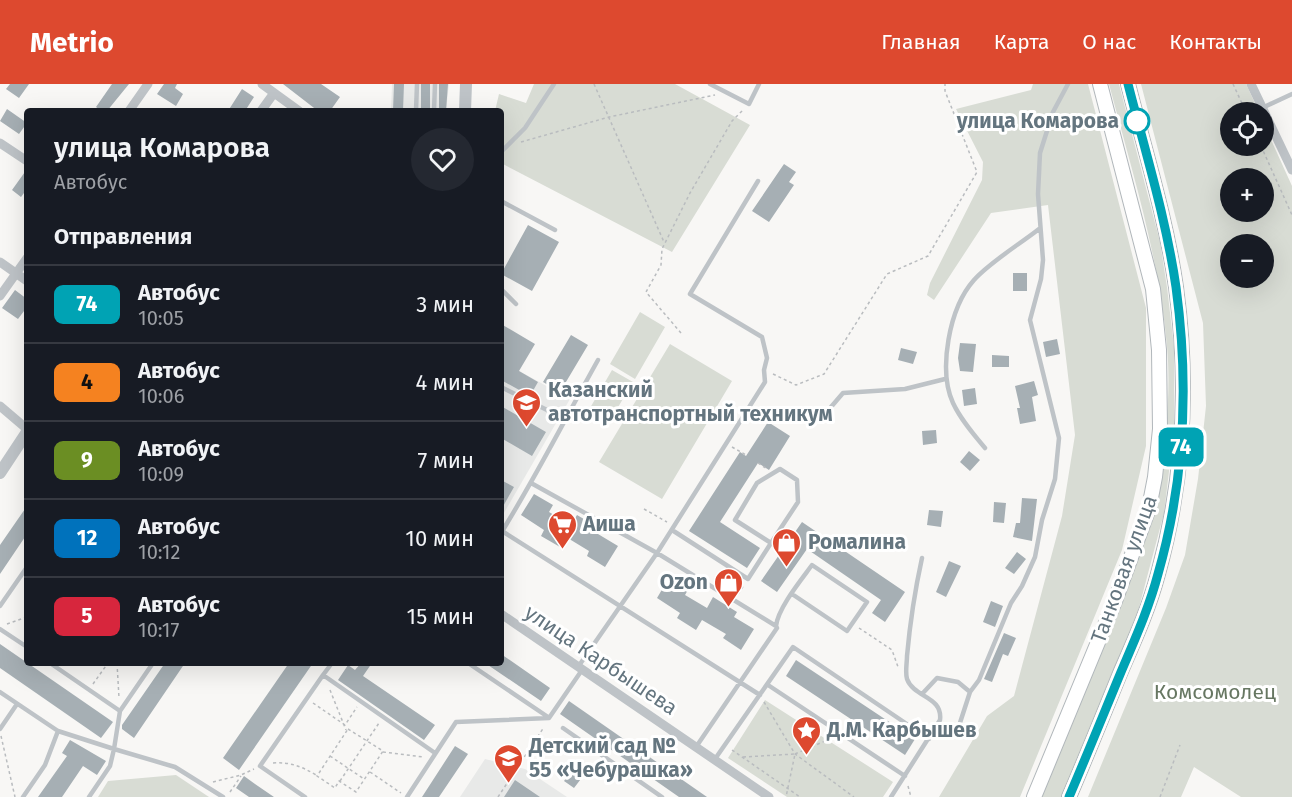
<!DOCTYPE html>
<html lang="ru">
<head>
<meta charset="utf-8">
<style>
	:root { --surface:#171b24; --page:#242831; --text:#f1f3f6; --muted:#9ea1a6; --line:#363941; --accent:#dd492f }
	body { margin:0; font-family:"Fira Sans",sans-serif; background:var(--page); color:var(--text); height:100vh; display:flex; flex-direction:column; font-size:22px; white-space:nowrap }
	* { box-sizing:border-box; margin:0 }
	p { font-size:20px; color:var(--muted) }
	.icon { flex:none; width:33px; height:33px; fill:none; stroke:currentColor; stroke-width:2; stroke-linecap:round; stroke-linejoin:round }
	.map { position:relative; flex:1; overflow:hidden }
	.details { position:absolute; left:24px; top:24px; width:480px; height:558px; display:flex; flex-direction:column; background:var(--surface); border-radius:6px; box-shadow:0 6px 24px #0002 }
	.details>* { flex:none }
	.badge { padding:0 12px; border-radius:9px; font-size:21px; line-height:39px }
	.fabs { position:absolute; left:1220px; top:18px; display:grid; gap:12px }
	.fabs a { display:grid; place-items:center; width:54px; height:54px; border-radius:50%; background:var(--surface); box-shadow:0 6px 24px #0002; font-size:30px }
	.map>.badge { position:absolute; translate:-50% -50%; box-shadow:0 0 0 3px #fff }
	h2 { padding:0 30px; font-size:22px; line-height:54px }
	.round { display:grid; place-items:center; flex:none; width:63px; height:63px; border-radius:32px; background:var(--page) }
	.head { display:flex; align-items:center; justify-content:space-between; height:102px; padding:0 30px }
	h1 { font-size:28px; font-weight:600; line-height:45px }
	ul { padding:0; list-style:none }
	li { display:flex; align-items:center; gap:18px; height:78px; padding:0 30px; border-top:2px solid var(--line) }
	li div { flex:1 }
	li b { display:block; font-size:22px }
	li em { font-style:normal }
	li .badge { min-width:66px; font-weight:700; text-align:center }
	header { display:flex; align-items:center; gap:36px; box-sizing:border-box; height:84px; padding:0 30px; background:var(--accent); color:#fff }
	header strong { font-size:28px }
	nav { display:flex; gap:33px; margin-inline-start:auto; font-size:21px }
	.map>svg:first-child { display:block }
</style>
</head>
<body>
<header>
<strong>Metrio</strong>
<nav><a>Главная</a><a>Карта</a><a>О нас</a><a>Контакты</a></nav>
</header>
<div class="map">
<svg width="1292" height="713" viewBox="0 0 1292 713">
	<rect width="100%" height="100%" fill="#f8f7f5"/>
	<path fill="#e8e9e8" d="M392,0H449L446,27H391Z
		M501,277L570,315L501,434Z
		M485,675L525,685L567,713H460Z"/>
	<path fill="#d8dcd4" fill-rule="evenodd" d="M534,0H675L750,41L672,168L501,79V27H495L499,10L526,19Z
		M1033,0H1088L1146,224V362L1122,466L1020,713H939L987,632L1014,612L1062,432L1075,351L1048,121L991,129L934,216L927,211L930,199L982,96L983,78L956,25L1031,6Z
		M1109,0H1119L1160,158L1167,203L1174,263V346L1164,429L1137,531L1062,713H1041L1161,394C1166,351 1171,306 1167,262C1159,173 1132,87 1109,0Z
		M1141,0H1246L1259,28H1230V62H1263V38L1292,102V713H1241L1194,683L1181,713H1088L1166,524L1185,471L1198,395L1206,322L1203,239ZM1230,94H1263V128H1230ZM1230,160H1263V194H1230Z
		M640,228L665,243L635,295L610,280Z
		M670,260L732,297L662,415L599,378Z
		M612,286L633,298L611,335L590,324Z
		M765,616L893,698L883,713H787L728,674Z
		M176,691L209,713H98L108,697Z"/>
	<path fill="#a6afb4" d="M10,0H29L19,14L6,5Z
		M112,0H129L107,27H101L96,23Z
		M164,0H177L175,4L183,10L176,22L157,10Z
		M283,0H321L340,13L330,27H318Z
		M394,0H404L403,27H393Z
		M421,0H430V27H421Z
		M439,0H448L446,27H439Z
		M242,5L254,13L245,27H228Z
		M7,25L27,39L19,50L0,37Z
		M784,80L796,88L789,98L794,101L769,138L752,127Z
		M27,85V105L21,113L12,106Z
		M528,141L559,158L532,207L501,190Z
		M1013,189H1027V207H1013Z
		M15,206L27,215V223L18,235L2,224Z
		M501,240L535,260L519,287L538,298L530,312L501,296Z
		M571,251L588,261L560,308L543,298Z
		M1057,255L1060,270L1046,273L1043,258Z
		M960,259L976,260L973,288L960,287L958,274Z
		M901,264L917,268L913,280L898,276Z
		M992,271L1009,272V283H992Z
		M1034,297L1038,311L1032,313L1036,337L1020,340L1017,324H1020L1015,302Z
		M975,304L977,320L964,322L962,306Z
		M501,322L546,348L532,372L501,354Z
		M768,338L790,352L769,386L758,379L720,438L760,464L747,484L689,447L740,368L746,372Z
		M936,346L937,359L923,361L922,347Z
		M969,367L980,376L970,387L960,378Z
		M501,396L514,403L501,426Z
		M534,410L553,421L549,428L571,441L577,431L601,445L598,450L618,462L605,483L587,472L589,467L566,453L560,463L541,452L544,446L521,431Z
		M1022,414L1037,415L1032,457L1013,453L1016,439H1020Z
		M994,418L1006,419L1004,439L993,438Z
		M27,422V450L0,490V461Z
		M929,426L943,427L941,443L927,441Z
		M802,438L905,508L885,538L872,529L881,516L807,465L777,508L761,497Z
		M1017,468L1026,475L1014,490L1005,484Z
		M949,477L961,482L946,513L936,508Z
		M670,492L689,504L685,511L707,524L713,513L737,528L734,533L754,545L741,566L723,554L726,550L702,536L696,546L677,534L680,529L657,514Z
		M991,517L1003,522L995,543L983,538Z
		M1004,549L1016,554L1008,572L1003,570L992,598L984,595Z
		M0,560L113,638L101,654L0,584Z
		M501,570L550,604L541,617L485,579H501Z
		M796,576L915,655L905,671L786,592Z
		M165,579H185L134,654L122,645V641Z
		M289,579H313L239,686L223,674Z
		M361,579H372L363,592L435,641L424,656L338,596L348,581L355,586Z
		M569,617L707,713H679L560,630Z
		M70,656L106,677L97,691L83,682L62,713H38L67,672L62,669Z
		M455,662L468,670L439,713H422Z
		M580,676L590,683L574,704L564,697Z
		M244,692L255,700L274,713H249L236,704Z
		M515,696L540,713H504Z"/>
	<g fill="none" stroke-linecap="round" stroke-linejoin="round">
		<defs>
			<path id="secondary" d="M1034,713L1115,517L1149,424L1155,393L1160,345L1159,266L1153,205L1100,0
				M1069,713C1087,671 1104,629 1121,587C1135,555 1149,524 1158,490C1184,396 1189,299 1176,203C1166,134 1145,67 1128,0"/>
		</defs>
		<use href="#secondary" stroke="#b1b7bb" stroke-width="16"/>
		<path stroke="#b9bcbf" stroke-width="1.5" stroke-dasharray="3 3" stroke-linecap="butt" d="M594,0L664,158
			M1233,0L1246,28
			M521,58L609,33L715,11
			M1261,62L1292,131
			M681,249L646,208L661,181L662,165L690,109L732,37L744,25
			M773,290L796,301L824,290L887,190L928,172L977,88L945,7V0
			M732,363L746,371
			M758,379L767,385
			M644,425L667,438
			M738,510L744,501
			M7,540L27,533
			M859,544L892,566L898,583
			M117,579L119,614
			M93,600L108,579
			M330,606L346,646
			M764,618L795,670L854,713
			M313,619L345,641L357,623
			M348,645L383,667L356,708L339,697L335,704L317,692Z
			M1,652L15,713
			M732,666L800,713
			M383,668L423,673
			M795,670L832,654
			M330,672L364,695
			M743,673L795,670L786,713
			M273,679C290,678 301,682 316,691
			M370,688L401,709
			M340,697L379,639
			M213,698L241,691L254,685
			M908,702L911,713
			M230,708L241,692
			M498,713L544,643
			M1160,713L1180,661"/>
		<path stroke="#bec3c7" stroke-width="4.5" d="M710,0L749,20L759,0
			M1262,24L1292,10
			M416,27L417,0
			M434,27L435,0
			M501,68L525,44L554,0
			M501,117L555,146
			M501,205L516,220
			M501,303L565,335
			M831,323L843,309L905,305L945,295
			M985,364C974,351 961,336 953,319C938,286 949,224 974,196C990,178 1020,160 1039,145
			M531,399L657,469L776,542L777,544L696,663
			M672,446L748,495L771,459L735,436L757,399L780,385L797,396L798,418L771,459
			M502,447L760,611
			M501,449C536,393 566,333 598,276
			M0,522L27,483
			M776,542C778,524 801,496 812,481L867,518L847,547L792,510
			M0,545L27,563
			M50,579L120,627L153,579
			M468,579L548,633
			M578,583L657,469L765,298L764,286L767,274L762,253L690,210L758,97
			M323,591L332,579
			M768,601L905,692
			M0,608L58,647L114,665L110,682L89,713
			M922,610L937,594L958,598L970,608
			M120,627L114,665L175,683L223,713
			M938,641L957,648L970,608L979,596L1011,519L1022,502L1035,473L1042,436L1055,395L1059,354L1030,236L1041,195L1043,176L1038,110L1040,69L1053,28L1068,0
			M563,644L662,713
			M0,645L17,620
			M715,675L793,563L929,655
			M23,713L45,681L58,647
			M305,713L260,682L323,591L435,669
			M407,713L456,638L549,634L582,586
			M891,713L940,636C943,612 914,614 907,595C905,588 907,579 907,572C910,539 915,506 922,474"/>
		<path stroke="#bec3c7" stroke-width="9" d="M262,0L299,27
			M1251,0L1292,86
			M129,27L148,0
			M261,27L274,9
			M0,59L27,77
			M0,178L27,197
			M0,212L27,174
			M0,322L27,345
			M501,530L769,713"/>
		<path stroke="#bec3c7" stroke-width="12" d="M465,27L466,0
			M0,389L27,348"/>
		<use href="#secondary" stroke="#fff" stroke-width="14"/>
	</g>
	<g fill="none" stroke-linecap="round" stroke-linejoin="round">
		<defs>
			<path id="line" d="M1069,713C1087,671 1104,629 1121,588C1135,555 1149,524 1158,490C1185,396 1189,299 1176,203C1166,134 1145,67 1128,0"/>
		</defs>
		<use href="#line" stroke="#fff" stroke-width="14"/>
		<use href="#line" stroke="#00a3b4" stroke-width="9"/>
	</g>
	<defs>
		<symbol id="university-pin" viewBox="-11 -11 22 30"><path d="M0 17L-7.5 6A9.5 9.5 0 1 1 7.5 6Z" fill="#dd492f" stroke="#fff"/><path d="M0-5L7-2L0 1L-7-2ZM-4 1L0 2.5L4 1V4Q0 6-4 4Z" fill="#fff"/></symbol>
		<symbol id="supermarket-pin" viewBox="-11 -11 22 30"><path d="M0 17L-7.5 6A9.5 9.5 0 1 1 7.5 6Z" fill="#dd492f" stroke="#fff"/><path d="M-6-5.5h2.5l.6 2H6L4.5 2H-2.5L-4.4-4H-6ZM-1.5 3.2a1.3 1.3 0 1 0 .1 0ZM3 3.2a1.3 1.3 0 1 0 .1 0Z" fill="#fff"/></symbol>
		<symbol id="shop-pin" viewBox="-11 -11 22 30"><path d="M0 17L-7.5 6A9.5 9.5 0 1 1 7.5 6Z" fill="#dd492f" stroke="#fff"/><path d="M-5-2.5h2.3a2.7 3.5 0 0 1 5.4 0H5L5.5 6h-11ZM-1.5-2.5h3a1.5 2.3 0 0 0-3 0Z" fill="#fff"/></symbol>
		<symbol id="sight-pin" viewBox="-11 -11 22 30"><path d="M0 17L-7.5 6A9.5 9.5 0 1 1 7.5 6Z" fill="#dd492f" stroke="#fff"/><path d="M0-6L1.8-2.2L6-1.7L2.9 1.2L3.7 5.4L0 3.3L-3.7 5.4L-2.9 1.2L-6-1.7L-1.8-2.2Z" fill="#fff"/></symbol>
		<symbol id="school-pin" viewBox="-11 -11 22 30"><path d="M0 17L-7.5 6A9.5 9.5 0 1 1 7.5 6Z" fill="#dd492f" stroke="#fff"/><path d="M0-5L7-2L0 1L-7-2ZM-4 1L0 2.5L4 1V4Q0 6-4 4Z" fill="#fff"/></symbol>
	</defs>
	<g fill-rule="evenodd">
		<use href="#university-pin" x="510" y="302" width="33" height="45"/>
		<use href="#supermarket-pin" x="546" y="424" width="33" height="45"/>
		<use href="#shop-pin" x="770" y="442" width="33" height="45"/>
		<use href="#shop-pin" x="712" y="482" width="33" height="45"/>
		<use href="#sight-pin" x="790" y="630" width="33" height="45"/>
		<use href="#school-pin" x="492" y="658" width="33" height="45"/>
	</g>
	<circle fill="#fff" stroke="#00a3b4" stroke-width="3" cx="1137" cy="37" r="12"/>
	<g text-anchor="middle" stroke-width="6" stroke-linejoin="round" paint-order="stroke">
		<g font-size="21" font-weight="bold" fill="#64757f" stroke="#fff" text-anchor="end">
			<text x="1119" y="44">улица Комарова</text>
		</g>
		<g font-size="21" font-weight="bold" fill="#64757f" stroke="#fff" text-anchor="start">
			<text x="548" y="313">Казанский<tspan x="548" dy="24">автотранспортный техникум</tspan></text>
			<text x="583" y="447">Аиша</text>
			<text x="808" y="465">Ромалина</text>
			<text x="708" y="505" text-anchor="end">Ozon</text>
			<text x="827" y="653">Д.М. Карбышев</text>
			<text x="529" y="669">Детский сад №<tspan x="529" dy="24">55 «Чебурашка»</tspan></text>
		</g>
		<g font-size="21" fill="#64757f" stroke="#fff">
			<text transform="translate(1124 485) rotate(-70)" y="7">Танковая улица</text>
			<text transform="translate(601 576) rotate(34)" y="7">улица Карбышева</text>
		</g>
		<g font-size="21" fill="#677762" stroke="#fff">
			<text x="1215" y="615">Комсомолец</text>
		</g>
	</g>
</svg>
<div class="fabs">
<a><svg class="icon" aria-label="locate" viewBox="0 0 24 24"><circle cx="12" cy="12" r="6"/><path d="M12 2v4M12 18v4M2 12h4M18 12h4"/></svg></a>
<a>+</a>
<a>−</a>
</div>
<b class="badge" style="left:1181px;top:363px;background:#00a3b4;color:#fff">74</b>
<section class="details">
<div class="head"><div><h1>улица Комарова</h1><p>Автобус</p></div><a class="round"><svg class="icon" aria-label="heart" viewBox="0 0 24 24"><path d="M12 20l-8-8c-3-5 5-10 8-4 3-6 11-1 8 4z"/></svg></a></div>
<h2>Отправления</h2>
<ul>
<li><span class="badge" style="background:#00a3b4;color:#fff">74</span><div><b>Автобус</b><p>10:05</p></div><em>3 мин</em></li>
<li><span class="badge" style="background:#f58220;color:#111">4</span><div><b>Автобус</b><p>10:06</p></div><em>4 мин</em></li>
<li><span class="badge" style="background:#6b8e23;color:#fff">9</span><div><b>Автобус</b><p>10:09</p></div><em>7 мин</em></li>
<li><span class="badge" style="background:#0072bc;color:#fff">12</span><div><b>Автобус</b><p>10:12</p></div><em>10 мин</em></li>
<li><span class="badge" style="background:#d7263d;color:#fff">5</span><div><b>Автобус</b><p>10:17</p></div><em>15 мин</em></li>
</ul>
</section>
</div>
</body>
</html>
